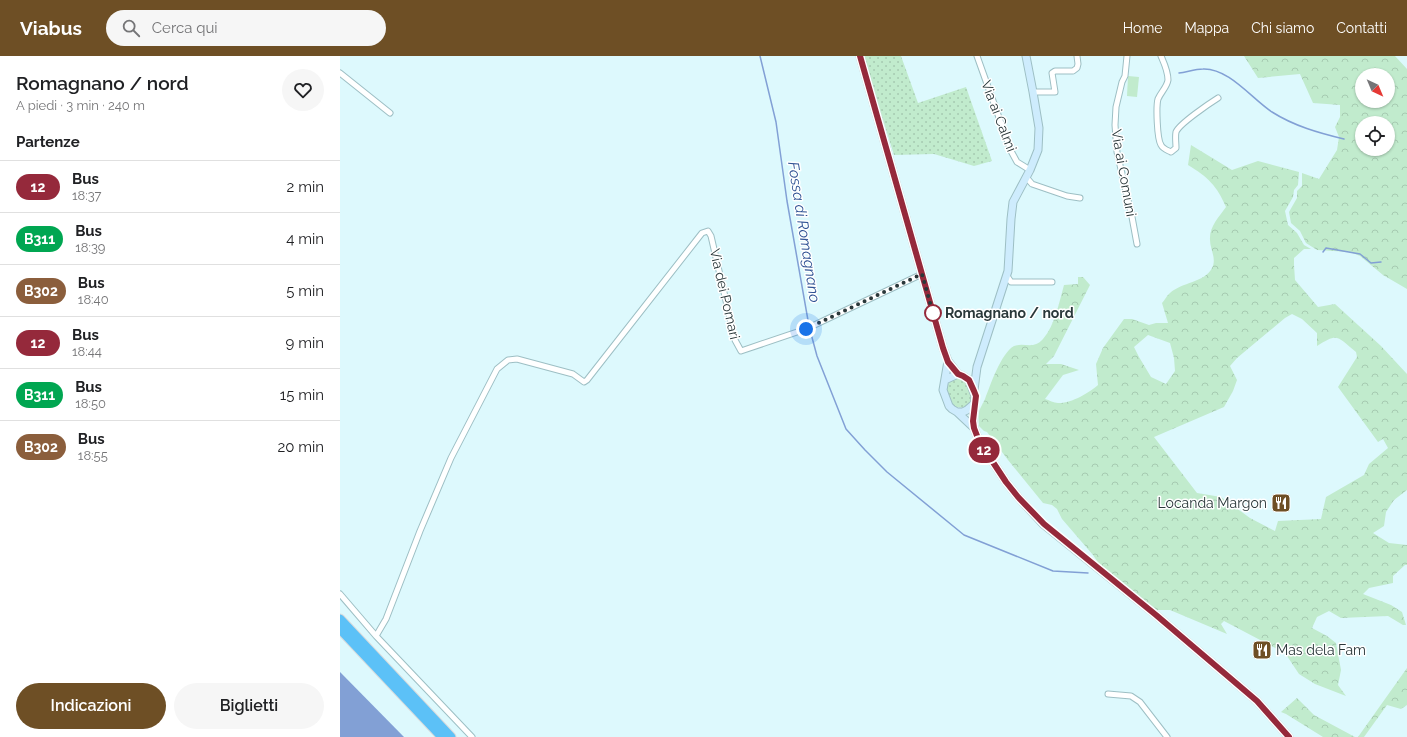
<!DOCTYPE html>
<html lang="it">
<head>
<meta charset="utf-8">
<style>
	:root { --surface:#fff; --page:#f6f6f6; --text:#202124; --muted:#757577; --line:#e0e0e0; --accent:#6e4f25 }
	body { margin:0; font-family:Raleway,sans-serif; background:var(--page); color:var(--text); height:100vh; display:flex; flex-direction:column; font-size:15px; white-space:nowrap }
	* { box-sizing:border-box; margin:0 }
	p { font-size:13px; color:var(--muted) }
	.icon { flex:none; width:22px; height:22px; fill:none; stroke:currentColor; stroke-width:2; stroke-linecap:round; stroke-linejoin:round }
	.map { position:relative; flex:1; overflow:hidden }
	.sheet { display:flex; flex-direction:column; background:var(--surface); width:340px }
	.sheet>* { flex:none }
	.badge { padding:0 8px; border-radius:13px; font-size:14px; line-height:26px }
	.needle { width:26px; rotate:136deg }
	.fabs { position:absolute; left:1015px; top:12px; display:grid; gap:8px }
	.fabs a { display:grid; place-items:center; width:40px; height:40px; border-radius:50%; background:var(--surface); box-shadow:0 1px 3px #0004; font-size:20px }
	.you { position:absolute; width:20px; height:20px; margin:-10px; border:3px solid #fff; border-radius:50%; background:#1a73e8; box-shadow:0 0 0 6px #1a73e833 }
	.map>.badge { position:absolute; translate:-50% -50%; box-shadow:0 0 0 2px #fff }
	h2 { padding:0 16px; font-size:15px; line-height:36px }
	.round { display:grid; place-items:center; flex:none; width:42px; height:42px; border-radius:21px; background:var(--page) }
	.headline { display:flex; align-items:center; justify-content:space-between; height:68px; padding:0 16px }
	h1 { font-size:19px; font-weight:600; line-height:30px }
	.action { display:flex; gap:8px; margin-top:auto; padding:8px 16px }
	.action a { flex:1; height:46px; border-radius:24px; background:var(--accent); color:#fff; font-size:16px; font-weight:600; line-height:46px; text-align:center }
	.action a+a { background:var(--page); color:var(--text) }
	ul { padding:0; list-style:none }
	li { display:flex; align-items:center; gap:12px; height:52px; padding:0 16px; border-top:1px solid var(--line) }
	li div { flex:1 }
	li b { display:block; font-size:15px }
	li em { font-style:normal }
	li .badge { min-width:44px; font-weight:700; text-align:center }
	header { display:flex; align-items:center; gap:24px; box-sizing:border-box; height:56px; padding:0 20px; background:var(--accent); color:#fff }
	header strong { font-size:19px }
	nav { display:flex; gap:22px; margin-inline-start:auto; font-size:14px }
	.search { width:280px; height:36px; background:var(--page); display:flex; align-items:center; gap:10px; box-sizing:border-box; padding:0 14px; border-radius:22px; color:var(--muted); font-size:15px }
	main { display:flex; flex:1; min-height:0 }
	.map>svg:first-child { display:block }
</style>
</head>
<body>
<header>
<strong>Viabus</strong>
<div class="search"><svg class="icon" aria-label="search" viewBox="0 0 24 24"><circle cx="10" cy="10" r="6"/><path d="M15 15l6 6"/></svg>Cerca qui</div>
<nav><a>Home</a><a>Mappa</a><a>Chi siamo</a><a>Contatti</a></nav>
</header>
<main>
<section class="sheet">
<div class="headline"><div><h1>Romagnano / nord</h1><p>A piedi · 3 min · 240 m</p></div><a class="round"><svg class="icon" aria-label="heart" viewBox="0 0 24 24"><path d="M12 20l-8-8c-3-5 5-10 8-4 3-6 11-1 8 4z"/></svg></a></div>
<h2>Partenze</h2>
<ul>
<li><span class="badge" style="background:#95293b;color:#fff">12</span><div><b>Bus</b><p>18:37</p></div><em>2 min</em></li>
<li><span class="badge" style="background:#00a651;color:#fff">B311</span><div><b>Bus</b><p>18:39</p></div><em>4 min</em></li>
<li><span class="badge" style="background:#8b5e3c;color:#fff">B302</span><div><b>Bus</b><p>18:40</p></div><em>5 min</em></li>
<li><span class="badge" style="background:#95293b;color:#fff">12</span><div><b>Bus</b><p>18:44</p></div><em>9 min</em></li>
<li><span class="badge" style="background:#00a651;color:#fff">B311</span><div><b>Bus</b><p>18:50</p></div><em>15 min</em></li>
<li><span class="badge" style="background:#8b5e3c;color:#fff">B302</span><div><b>Bus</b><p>18:55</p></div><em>20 min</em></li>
</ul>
<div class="action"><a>Indicazioni</a><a>Biglietti</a></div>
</section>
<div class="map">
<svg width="1067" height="681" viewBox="0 0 1067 681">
	<defs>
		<pattern id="grass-dots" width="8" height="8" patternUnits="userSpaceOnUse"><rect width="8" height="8" fill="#c1ebcd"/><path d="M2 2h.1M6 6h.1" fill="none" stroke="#a6cab1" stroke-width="1.8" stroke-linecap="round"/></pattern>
		<pattern id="forest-crowns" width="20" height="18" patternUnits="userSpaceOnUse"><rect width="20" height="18" fill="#c1ebcd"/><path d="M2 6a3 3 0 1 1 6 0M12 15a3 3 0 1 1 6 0" fill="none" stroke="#a6cab1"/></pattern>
	</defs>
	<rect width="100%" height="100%" fill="#ddf9fd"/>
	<path fill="url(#grass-dots)" d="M523,0H561L578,47L626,31L652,105L634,110L594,98L554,99Z
		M617,321C634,323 637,356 618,351C614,351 612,349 611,346C604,333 605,328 617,321Z"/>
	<path fill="url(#forest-crowns)" fill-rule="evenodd" d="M904,0H1055L1067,13V233L1043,219L1020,200L1010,196L977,194L966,187L960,175L951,167L949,156L957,142V135L962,130V117L979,123L997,94L999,81L995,71L1000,61V49L973,47L960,18L918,22ZM1022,19H1048V45H1022ZM1022,67H1048V93H1022Z
		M851,89L892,114L918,105L959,116L958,129L954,134L953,141L945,155L948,169L957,177L964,189L971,193H964L954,202V209L955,224L978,251L995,248L1041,290L1067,318V434L1054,444L1046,456L1044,470L1033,477L1049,487L1067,489V509H1065L1053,520V527L1029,532L1023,538L1051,549L1062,556L1066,569H1063L1048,560L1001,562L989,555L977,561L972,572L987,580L996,587L1001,614L998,629L1006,640L975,628L959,618L945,597L884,565L881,568L887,578L830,554H814L761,511L753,499L722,463L717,453L712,449L703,447L668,404L647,376L644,375L639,370C639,366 638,361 639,357C639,353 643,348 645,343C650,330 661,297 674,290C685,286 693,294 703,283C715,269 719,247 724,229L738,228V221H743L750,229L714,300L706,308H721L739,314L723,319L705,343C709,344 714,347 718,347C730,348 749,337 758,329L756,308L763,292L784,263H792L809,269L816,267H828L822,247C825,244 827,239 830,237C842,226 864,227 872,212C877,203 870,193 870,184C869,171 879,161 886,151C877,130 868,121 848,109ZM952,258L962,263L977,277V290C999,276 997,281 1016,296L1017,301L998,331L1038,386L1043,383L1048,392L1029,408L1024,419L986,441L981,463L938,465L935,475L910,462L881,441L857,437L814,381L884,351L893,335L897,324L890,310L897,302L945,262ZM808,279L830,287L834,302L835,315L826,328L811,321L799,301L794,291Z
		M1067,612V649L1061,653L1047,649L1024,681H1018Z
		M957,642L974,659L1015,681H983L946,658L941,656Z"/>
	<path fill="#c1ebcd" d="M788,20L799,21L797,41L787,40Z"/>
	<path fill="#82a0d5" d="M0,616L64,681H0Z"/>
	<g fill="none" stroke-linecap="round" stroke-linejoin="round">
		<path stroke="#82a0d5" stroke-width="1.5" d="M420,0L436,66L447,145L469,270
			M839,17C847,16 855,13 863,13C889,12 912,43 932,56C954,70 979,77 1004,83
			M983,196L986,192L1020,198L1031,207L1041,206
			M470,274L477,300L506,373L525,394L547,416L624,479L713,515L748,517"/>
		<defs>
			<path id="street" d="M637,0L671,95L677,106L690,114
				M787,0L785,20L782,26L776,51L775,69L777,96L792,161L797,188
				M821,0C824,7 828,15 828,24C827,31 821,36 818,43C816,50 817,83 821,89C823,93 827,94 831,96L836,92C836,87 835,81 836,76C839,68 870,47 878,42
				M0,17L50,57
				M693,36H715L712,17L715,15H733L737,12L738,8L737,0
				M686,121L692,128L727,140L740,142
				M667,220L671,226H712
				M0,538L36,580L132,681
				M36,580L46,563L80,475L111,402L157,313L168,304L177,303L233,318L244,326L247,324L362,177L368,175L371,180L395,284L401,295L466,273L582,218
				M768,638L791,640L800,646L827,681"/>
			<path id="secondary" d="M520,0L603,292L608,305L618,318
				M608,305L603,334L609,350L612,353L617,356H623L627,354L634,348
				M605,324L618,318L623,320L629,324L635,340L633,365L634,372L639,385L666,426L678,441L703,468L816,559L917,645L949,681
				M634,334L637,311L668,215L671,163L673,146L690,114L698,94L699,72L693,36L686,0
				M617,356L634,372"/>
			<path id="highway" d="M0,563L111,681
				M0,573L102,681"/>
		</defs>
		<use href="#street" stroke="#9dbfc4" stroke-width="7"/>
		<use href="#secondary" stroke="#9dbfc4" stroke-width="9"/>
		<use href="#highway" stroke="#d9dbdc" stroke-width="11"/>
		<use href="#street" stroke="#fff" stroke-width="5"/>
		<use href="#secondary" stroke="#ceecfd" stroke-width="7"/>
		<use href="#highway" stroke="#5cc1f7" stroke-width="9"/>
	</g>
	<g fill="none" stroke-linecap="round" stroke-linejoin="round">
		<defs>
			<path id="line" d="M520,0L603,292L608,306L618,318L623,320L629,324L634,335L636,340L633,365L634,372L639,385L666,426L678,441L704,468L816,559L917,645L949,681"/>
		</defs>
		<use href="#line" stroke="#fff" stroke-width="9"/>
		<use href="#line" stroke="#95293b" stroke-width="6"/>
		<path stroke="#2a383a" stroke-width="4" stroke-dasharray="0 7.2" d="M466,273L582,218L594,261L593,257"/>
	</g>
	<defs>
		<symbol id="restaurant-square" viewBox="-11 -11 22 22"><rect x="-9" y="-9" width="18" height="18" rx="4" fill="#6e4f25" stroke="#fff"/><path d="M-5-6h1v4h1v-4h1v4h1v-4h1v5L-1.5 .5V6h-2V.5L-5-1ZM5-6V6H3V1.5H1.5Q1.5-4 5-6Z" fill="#fff"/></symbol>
	</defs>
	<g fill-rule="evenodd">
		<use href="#restaurant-square" x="930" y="436" width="22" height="22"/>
		<use href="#restaurant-square" x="911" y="583" width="22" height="22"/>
	</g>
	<circle fill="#fff" stroke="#95293b" stroke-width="2" cx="593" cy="257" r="8"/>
	<g text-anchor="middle" stroke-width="3" stroke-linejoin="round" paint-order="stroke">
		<g font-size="14" fill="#2a383a" stroke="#fff">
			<text transform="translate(659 60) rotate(69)" y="5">Via ai Calmi</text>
			<text transform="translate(784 117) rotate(80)" y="5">Via ai Comuni</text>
			<text transform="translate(385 238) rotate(77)" y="5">Via dei Pomari</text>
		</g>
		<g font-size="14" font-weight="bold" fill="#2a383a" stroke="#fff" text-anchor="start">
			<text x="605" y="262">Romagnano / nord</text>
		</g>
		<g font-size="14" fill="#2a383a" stroke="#fff" text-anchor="end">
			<text x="927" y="452">Locanda Margon</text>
			<text x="936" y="599" text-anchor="start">Mas dela Fam</text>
		</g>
		<g font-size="15" font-style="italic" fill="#2e5193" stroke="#fff">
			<text transform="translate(464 176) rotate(81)" y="5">Fossa di Romagnano</text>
		</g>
	</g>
</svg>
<div class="fabs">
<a><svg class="needle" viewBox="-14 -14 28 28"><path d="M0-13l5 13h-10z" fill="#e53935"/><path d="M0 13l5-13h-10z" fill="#757577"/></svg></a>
<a><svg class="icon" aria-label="locate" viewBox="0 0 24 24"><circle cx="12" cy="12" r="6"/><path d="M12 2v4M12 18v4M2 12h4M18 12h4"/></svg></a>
</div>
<div class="you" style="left:466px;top:273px"></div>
<b class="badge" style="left:644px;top:394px;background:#95293b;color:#fff">12</b>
</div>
</main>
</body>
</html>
